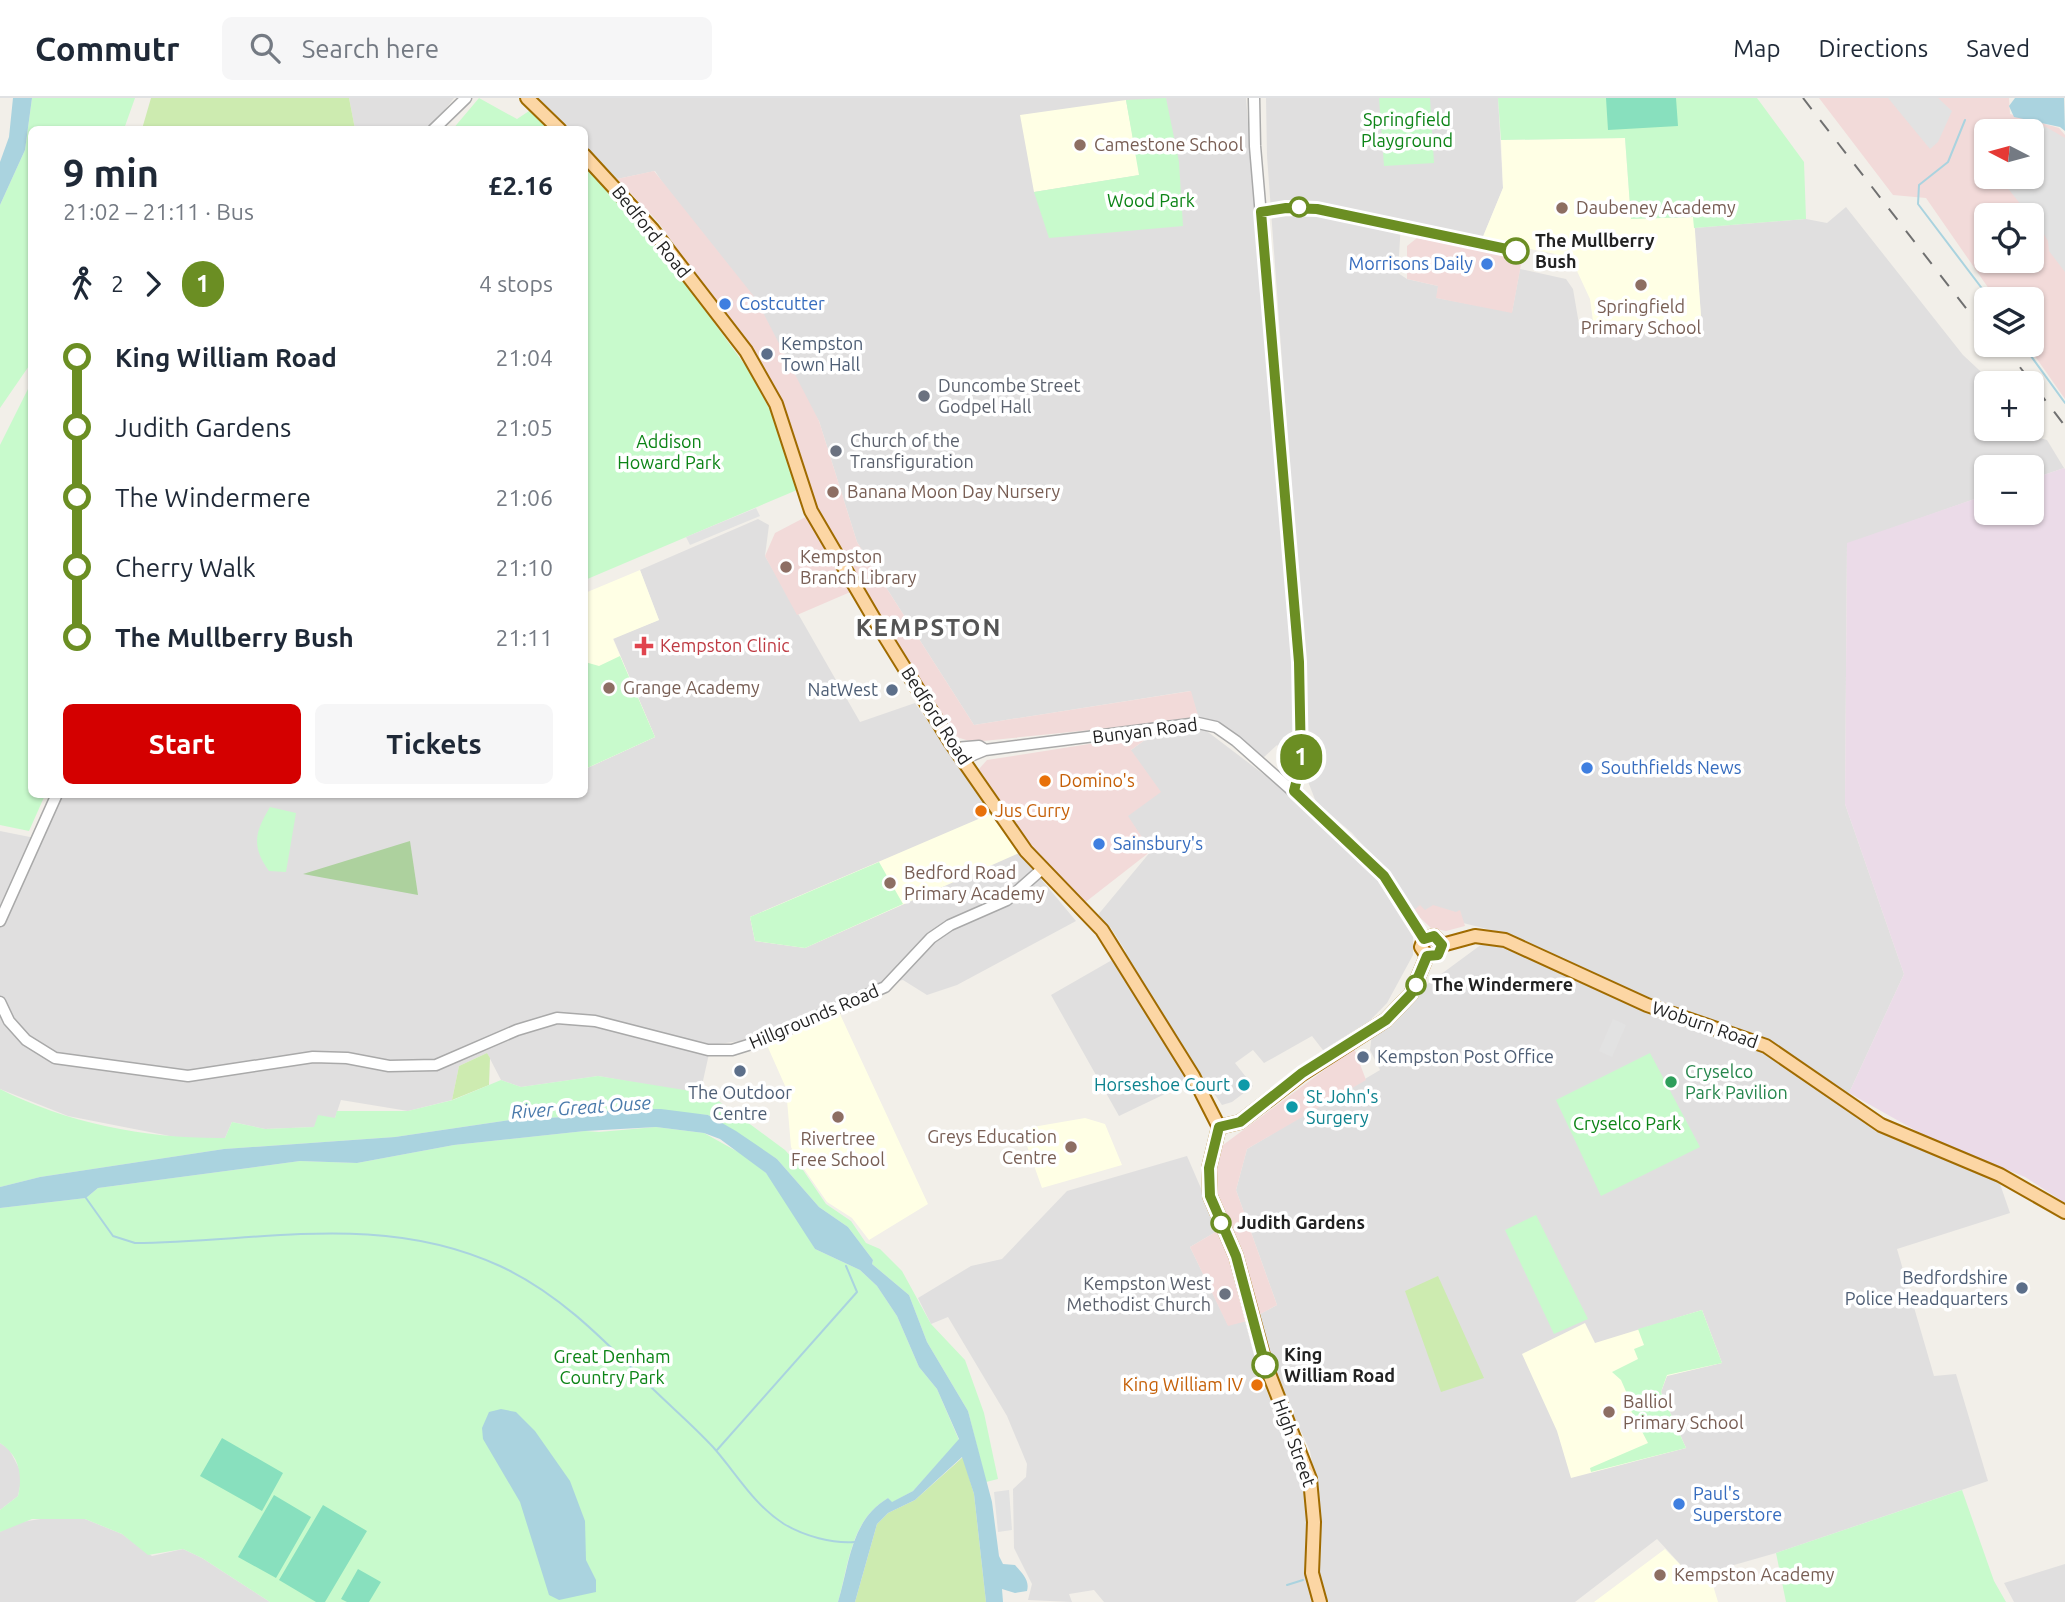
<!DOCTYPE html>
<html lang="en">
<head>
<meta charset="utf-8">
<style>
	:root { --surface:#fff; --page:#f6f6f7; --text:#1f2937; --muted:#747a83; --line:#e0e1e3; --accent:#d40000 }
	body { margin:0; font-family:Ubuntu,sans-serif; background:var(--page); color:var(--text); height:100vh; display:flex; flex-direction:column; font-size:26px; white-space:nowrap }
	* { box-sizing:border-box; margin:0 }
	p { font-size:23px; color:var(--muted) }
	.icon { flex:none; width:38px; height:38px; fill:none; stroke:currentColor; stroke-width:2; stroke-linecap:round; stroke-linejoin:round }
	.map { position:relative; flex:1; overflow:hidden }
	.drawer { position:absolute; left:28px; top:28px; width:560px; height:672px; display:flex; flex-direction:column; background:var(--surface); border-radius:10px; box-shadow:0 2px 5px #0004 }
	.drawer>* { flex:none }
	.badge { padding:0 14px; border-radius:23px; font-size:24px; line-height:46px }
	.needle { width:46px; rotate:276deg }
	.tools { position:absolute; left:1974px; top:21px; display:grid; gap:14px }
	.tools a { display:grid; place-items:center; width:70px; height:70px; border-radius:10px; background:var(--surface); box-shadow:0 2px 5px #0004; font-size:35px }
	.map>.badge { position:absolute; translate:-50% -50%; box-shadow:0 0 0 4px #fff }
	.legs { display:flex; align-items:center; gap:10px; height:77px; padding:0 35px; font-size:23px }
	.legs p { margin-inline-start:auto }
	.head { display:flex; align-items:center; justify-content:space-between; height:119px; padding:0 35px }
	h1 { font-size:38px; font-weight:700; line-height:52px }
	.primary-button { display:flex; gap:14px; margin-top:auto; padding:14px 35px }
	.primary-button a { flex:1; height:80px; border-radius:10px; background:var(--accent); color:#fff; font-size:28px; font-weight:700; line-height:80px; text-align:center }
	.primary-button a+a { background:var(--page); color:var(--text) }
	ul { padding:0 35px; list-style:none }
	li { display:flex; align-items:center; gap:24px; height:70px; font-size:26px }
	li i { display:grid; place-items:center; width:10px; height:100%; margin:0 9px; background:currentColor }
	li i::after { content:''; width:18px; height:18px; margin:-9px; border:5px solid; border-radius:50%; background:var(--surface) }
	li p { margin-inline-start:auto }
	li:first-child i { background:linear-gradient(#0000 50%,currentColor 0) }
	li:last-child i { background:linear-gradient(currentColor 50%,#0000 0) }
	header { display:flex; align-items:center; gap:42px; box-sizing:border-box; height:98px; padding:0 35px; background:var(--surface); border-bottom:2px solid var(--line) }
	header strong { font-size:33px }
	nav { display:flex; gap:38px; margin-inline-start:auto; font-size:24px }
	.search { width:490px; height:63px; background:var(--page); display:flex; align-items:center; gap:18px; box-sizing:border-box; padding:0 24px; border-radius:10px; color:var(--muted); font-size:26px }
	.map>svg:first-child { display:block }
</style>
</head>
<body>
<header>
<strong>Commutr</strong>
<div class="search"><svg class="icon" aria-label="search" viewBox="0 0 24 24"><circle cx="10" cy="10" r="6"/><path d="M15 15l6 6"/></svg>Search here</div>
<nav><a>Map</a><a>Directions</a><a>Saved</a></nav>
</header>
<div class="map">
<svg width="2065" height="1504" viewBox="0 0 2065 1504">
	<rect width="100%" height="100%" fill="#f2efe9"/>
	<path fill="#e0dfdf" d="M349,0H454L435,25L426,32L355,31Z
		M535,0H1246L1276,376L1294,547L1296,665L1277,647L1263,660L1211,622L1199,621L1190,593L974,627L857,444L819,323L655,73L617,81L585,49L584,32L567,31Z
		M1266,0H1498L1503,90L1482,141L1401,124L1398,175L1407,181L1438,188L1437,200L1512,214L1520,171L1566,181L1573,191L1581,238L1702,231L1694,130L1806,121L1827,125L1846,109L1963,257L1993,285H1986V331H2031L2036,339L2047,342L2064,370L2032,381V369H1986V397L1847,446L1845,706L1904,876L1849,995L1781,964L1877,1033L1999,1083L2010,1115L1897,1151L1934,1278L1956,1276L1988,1383L1776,1455L1692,1479L1657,1441L1575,1504H1328L1320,1476L1317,1392L1310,1353L1270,1265L1258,1217L1277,1207L1236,1092L1247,1051L1380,972L1370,952L1372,936L1397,919L1425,888L1482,846L1506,849L1719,934L1507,836L1411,812L1388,776L1352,735L1316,704L1307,681L1304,564L1267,58Z
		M758,421L769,427L765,458L860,624L915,605L1021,757L1076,823L957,887L927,897L903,882L870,889L774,932L740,943L711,947L700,996L598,978L521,989L501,982L487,955L459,968L452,1002L408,1013L341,1002L335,1020L315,1029L265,1031L232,1024L225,1040L185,1041L68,1018L0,991V733L40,741L59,697L584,696L585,671L655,639L613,540L659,522L640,472Z
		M1204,631L1283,691L1376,780L1413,839V857L1387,905L1352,941L1326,956L1312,938L1264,965L1253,952L1235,965L1253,988L1232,1004L1222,1007L1199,974L1190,984L1119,1018L1051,897L1126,854L1111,830L1097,818L1151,753L1127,718L1131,652L1153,636Z
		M1187,1058L1219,1132L1190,1149L1228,1227L1247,1223L1259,1272L1307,1399L1305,1457L1308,1479L1316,1504H1104L1094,1492L1069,1496L1072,1504L1028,1502L1032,1486L1014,1450L1013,1391L1026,1379L1027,1366L1007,1318L948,1219L931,1226L918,1200L971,1168L1002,1161L1067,1093Z
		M0,1345L9,1351L21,1374V1383L18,1398L0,1412Z
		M53,1419L85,1421L122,1436L152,1458L183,1451L202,1460L270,1504H0V1434L15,1425Z
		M2065,1466V1504H2014L2004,1485Z"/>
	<path fill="#f2dad9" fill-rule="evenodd" d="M1819,0H2009L2010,16L2059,30L2065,37V301L2027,247H2032V201H1996L1926,100L1893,97ZM1986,33H2032V79H1986ZM1986,117H2032V163H1986Z
		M654,73L756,201L819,323L857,444L974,627L1191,593L1199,621L973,644L953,638L862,489L797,517L765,458L775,435L817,413L750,251L658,124L617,81Z
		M1417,140L1522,161L1512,215L1436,200L1438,188L1407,181V148Z
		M1153,636L1131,652L1161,694L1128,718L1151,753L1083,806L1046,770L979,671L987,662Z
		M1420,807L1425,812L1433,807L1456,814L1460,812L1465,828L1446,833L1431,830L1413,813Z
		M1354,950L1366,982L1247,1051L1236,1092L1277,1207L1247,1223L1228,1228L1190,1149L1219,1132L1212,1086L1223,1047Z"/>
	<path fill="#ebdbe8" d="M2064,370L2065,371V1105L2025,1079L1929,1040L1849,995L1904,876L1845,706L1847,445L1986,397V415H2032V381Z"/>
	<path fill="#ffffe5" d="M1126,2L1140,77L1034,94L1020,17Z
		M1625,40L1631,121L1694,119L1702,232L1595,238L1590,201L1577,173L1555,156L1482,141L1503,90L1501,42Z
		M640,472L659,522L613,541L655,639L585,671V495Z
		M990,716L1019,755L805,850L755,843L750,819Z
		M839,914L928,1106L869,1142L852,1120L827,1104L797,1061L791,1049L786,990L766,945Z
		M1085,1020L1105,1026L1122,1067L1042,1090L1021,1031Z
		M1702,1212L1722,1265L1667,1278L1661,1294L1686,1350L1571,1380L1557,1333L1522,1256L1585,1225L1595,1245Z
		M1665,1451L1692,1479L1709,1474L1718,1504H1594Z"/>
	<path fill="#cdebb0" d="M151,0H349L355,31H142Z
		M487,955L490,960L489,987L452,1002L459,968Z
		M1438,1178L1484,1280L1441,1294L1405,1193Z
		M963,1359L974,1396L986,1504H855L877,1426L888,1415L915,1402Z"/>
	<path fill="#add19e" d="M410,743L418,797L303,776Z"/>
	<path fill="#c8facc" d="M32,0H135L124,31L32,32L31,265L0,310V107L25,52Z
		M479,0L517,21L532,11L553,31L452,32Z
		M1166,0L1179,64L1183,128L1049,140L1034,94L1139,77L1126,2Z
		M1379,0H1430L1434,65L1384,68Z
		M1498,0H1757L1804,64L1806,121L1694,130L1693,119L1631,121L1625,40L1501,42Z
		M584,66L656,145L750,274L773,318L797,392L585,482Z
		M31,285L32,696L45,697L29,733L0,727V347Z
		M620,558L655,639L585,671V564L599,568Z
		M270,709L296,715L286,774L269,773C251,748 255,734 270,709Z
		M879,764L903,806L805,850L755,843L750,819Z
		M1650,955L1700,1049L1601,1098L1556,1002Z
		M598,978L709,996L785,1052L803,1072L826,1106L851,1123L866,1145L880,1151L902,1173L931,1226L965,1262L984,1315L998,1381L986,1384L968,1313L927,1244L909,1197L872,1166L873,1162L848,1129L819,1109L777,1061L708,1017L622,1011L564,1019L510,1022L395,1039L224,1051L40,1079L0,1089V991C68,1026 150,1041 225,1040L232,1024L265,1031L314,1029L318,1017L335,1020L337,1013H408L453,1002L501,982L521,989Z
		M656,1029L704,1035L749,1060L766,1075L784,1098L815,1151L860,1172L877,1188L897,1218L919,1269L937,1291L959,1342L913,1393L891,1405L888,1400C850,1423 849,1466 838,1504H270L202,1460L183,1451L148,1457L122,1436L85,1421H32L0,1434V1412L18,1398C23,1377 19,1357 0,1345V1110L86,1100L98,1090L300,1063L357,1065L454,1047L585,1033L599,1034Z
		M1536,1117L1588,1221L1554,1236L1505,1132Z
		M1702,1212L1722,1265L1667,1277L1661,1294L1686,1350L1591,1374L1590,1370L1648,1345L1625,1301L1628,1298L1621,1282L1612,1274L1638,1261L1634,1251L1644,1247L1638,1231Z
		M1962,1392L1994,1483L2006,1504H1786L1776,1455Z"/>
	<path fill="#88e0be" d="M1606,0H1676L1678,28L1608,32Z
		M222,1340L283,1375L262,1413L200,1378Z
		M274,1397L311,1419L276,1480L238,1459Z
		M323,1407L367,1433L325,1504H316L279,1482Z
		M358,1471L381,1484L369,1504H347L341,1501Z"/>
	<path fill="#e2e2e2" d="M1888,0H1938L1952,13L1938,44L1930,51Z
		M2010,24L2046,29L2065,40V174L2049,153L2048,143L2032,117H2029L1999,79H2032V33H1989L1994,29L2004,31Z
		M756,410L760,418L690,447L686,439Z
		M1613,921L1626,927L1612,959L1599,953Z
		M1009,1392L1012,1432L998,1434L994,1394Z"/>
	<path fill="#aad3df" d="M13,0H32L25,52L0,107V64L9,39Z
		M2015,0H2064L2065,33L2060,29L2014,19L2009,8Z
		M622,1011H661L708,1017L736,1033L777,1061L819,1109L848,1129L873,1162L872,1166L909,1197L927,1244L968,1313L992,1404L999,1458L1003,1466L1015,1467C1022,1475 1030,1482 1027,1493L1015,1495L1002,1491L1003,1504H986L974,1396L962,1359L915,1402L888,1415L877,1426L855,1504H838C850,1465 850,1423 888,1400L892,1404L913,1393L959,1341L937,1291L919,1269L897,1218L877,1188L860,1172L815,1151L766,1075L720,1041L704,1035L656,1029L585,1033L454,1047L357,1065L300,1063L98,1090L86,1100L0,1110V1089L40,1079L224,1051L395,1039L510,1022L564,1019Z
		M501,1311L516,1314L535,1333L570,1383L585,1423L586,1462L596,1482V1494L559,1502L549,1497L520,1404L483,1341L482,1330L489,1314Z"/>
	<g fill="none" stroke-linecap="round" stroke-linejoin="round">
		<path stroke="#aad3df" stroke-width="2" d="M1965,22L1948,64L1919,87L1918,106L1990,201
			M2023,247L2065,305
			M86,1100L113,1138L135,1145C261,1144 381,1113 500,1168C556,1194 598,1236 641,1279C664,1303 690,1324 713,1349C737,1376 753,1406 784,1426C804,1438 833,1446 855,1444
			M717,1352L857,1194L846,1168
			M1287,1487L1303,1482"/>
		<defs>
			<path id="minor" d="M1254,0L1255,48L1299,564L1302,665L1294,693
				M433,32L466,0
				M955,650L979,648L985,652
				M963,661L985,652L1198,625L1216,629L1236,643L1350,744L1384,778L1424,841
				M0,823L57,696
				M0,904L9,923L26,942L55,960L188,978L313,959L347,960L389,968L436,967L517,932L557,920L595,923L708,952H732L761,943L885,889L931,840L950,827L1007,802L1041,772"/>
			<path id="major" d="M527,0L560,32
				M584,57L652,131L746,253L776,306L811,413L876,524L951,645L1026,753L1102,832L1193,978L1219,1029
				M1442,847L1475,838L1505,842L1647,907L1766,948L1881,1027L2000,1077L2065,1114
				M1427,858L1421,849L1424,841L1434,838L1442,847
				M1219,1029L1209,1070L1210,1098L1236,1158L1266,1268L1310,1381L1314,1424L1312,1475L1320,1504
				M1219,1029L1240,1024L1302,976L1386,922L1411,896L1427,858"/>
		</defs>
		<use href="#minor" stroke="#a9a9a9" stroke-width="13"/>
		<use href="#major" stroke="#a06b00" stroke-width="16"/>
		<use href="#minor" stroke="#fff" stroke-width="10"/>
		<use href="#major" stroke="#fcd6a4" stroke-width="12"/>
		<path stroke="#707070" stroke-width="2" stroke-dasharray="14 14" stroke-linecap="butt" d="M1803,0L1986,236
			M2003,247L2065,328"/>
	</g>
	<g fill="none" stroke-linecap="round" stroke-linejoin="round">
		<defs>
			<path id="line-1" d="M1265,1267L1236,1158L1210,1098L1209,1070L1219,1029L1240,1024L1302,975L1386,922L1411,896L1427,858L1438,857L1442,847L1434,838L1424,841L1384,778L1294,693L1301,665L1299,564L1261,114L1286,110L1317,111L1516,153"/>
		</defs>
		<use href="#line-1" stroke="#fff" stroke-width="16"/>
		<use href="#line-1" stroke="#6b8e23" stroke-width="10"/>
	</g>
	<g fill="#8d6e63" stroke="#fff" stroke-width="2.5">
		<circle cx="1080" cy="47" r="7"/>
		<circle cx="1562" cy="110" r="7"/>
		<circle cx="1641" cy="187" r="7"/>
		<circle cx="833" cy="394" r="7"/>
		<circle cx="786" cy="469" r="7"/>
		<circle cx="609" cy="590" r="7"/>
		<circle cx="890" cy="785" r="7"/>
		<circle cx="838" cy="1019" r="7"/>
		<circle cx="1071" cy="1049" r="7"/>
		<circle cx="1609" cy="1314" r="7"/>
		<circle cx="1660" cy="1477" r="7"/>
	</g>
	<g fill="#fff" stroke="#6b8e23" stroke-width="3.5">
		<circle cx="1299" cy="109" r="9"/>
		<circle cx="1516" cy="153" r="12"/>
		<circle cx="1416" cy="887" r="9"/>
		<circle cx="1221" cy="1125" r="9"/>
		<circle cx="1265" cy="1267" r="12"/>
	</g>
	<g fill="#3f7fe0" stroke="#fff" stroke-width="2.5">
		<circle cx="1487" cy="166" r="7"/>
		<circle cx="725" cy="206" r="7"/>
		<circle cx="1587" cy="670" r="7"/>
		<circle cx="1099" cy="746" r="7"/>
		<circle cx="1679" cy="1406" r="7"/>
	</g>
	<g fill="#5c6f8a" stroke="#fff" stroke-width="2.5">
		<circle cx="767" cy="256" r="7"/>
		<circle cx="892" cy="592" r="7"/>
		<circle cx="1363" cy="959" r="7"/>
		<circle cx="740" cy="973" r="7"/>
		<circle cx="2022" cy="1190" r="7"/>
	</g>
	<g fill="#6b7280" stroke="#fff" stroke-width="2.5">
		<circle cx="924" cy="298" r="7"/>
		<circle cx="836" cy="353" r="7"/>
		<circle cx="1225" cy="1196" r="7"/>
	</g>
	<path fill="#e0444e" stroke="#fff" stroke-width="2.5" d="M640.5 537.5h7v7h7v7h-7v7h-7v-7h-7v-7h7z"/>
	<g fill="#e8710a" stroke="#fff" stroke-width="2.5">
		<circle cx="1045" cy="683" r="7"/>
		<circle cx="981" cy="713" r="7"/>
		<circle cx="1257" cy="1287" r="7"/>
	</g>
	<circle fill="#2e9e5b" stroke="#fff" stroke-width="2.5" cx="1671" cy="984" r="7"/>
	<g fill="#0f9aa8" stroke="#fff" stroke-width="2.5">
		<circle cx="1244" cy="987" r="7"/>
		<circle cx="1292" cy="1009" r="7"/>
	</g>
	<g text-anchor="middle" stroke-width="7" stroke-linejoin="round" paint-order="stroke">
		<g font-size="18" fill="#0c8416" stroke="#fff">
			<text x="1407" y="28">Springfield<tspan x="1407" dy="21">Playground</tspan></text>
			<text x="1151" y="109">Wood Park</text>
			<text x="669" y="350">Addison<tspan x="669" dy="21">Howard Park</tspan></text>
			<text x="1627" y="1032">Cryselco Park</text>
			<text x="612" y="1265">Great Denham<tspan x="612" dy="21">Country Park</tspan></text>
		</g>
		<g font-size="18" fill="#785e54" stroke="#fff" text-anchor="start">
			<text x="1094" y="53">Camestone School</text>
			<text x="1576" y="116">Daubeney Academy</text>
			<text x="1641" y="215" text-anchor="middle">Springfield<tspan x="1641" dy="21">Primary School</tspan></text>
			<text x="847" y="400">Banana Moon Day Nursery</text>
			<text x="800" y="465">Kempston<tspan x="800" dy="21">Branch Library</tspan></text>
			<text x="623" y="596">Grange Academy</text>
			<text x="904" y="781">Bedford Road<tspan x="904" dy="21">Primary Academy</tspan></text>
			<text x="1057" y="1045" text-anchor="end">Greys Education<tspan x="1057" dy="21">Centre</tspan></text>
			<text x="838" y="1047" text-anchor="middle">Rivertree<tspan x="838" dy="21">Free School</tspan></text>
			<text x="1623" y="1310">Balliol<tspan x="1623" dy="21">Primary School</tspan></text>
			<text x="1674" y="1483">Kempston Academy</text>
		</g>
		<g font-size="18" fill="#222" stroke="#fff">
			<text transform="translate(651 134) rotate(51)" y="6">Bedford Road</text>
			<text transform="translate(936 618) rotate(57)" y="6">Bedford Road</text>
			<text transform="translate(1145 633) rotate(-7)" y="6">Bunyan Road</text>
			<text transform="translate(814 919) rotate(-23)" y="6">Hillgrounds Road</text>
			<text transform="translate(1705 927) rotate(19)" y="6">Woburn Road</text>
			<text transform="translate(1294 1345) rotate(70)" y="6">High Street</text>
		</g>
		<g font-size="18" font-weight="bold" fill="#222" stroke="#fff" text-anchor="start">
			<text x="1535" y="149">The Mullberry<tspan x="1535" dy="21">Bush</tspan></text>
			<text x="1432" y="893">The Windermere</text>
			<text x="1237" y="1131">Judith Gardens</text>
			<text x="1284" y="1263">King<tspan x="1284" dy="21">William Road</tspan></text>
		</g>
		<g font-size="18" fill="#366cbe" stroke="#fff" text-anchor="start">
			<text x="1473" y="172" text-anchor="end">Morrisons Daily</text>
			<text x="739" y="212">Costcutter</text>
			<text x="1601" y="676">Southfields News</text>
			<text x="1113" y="752">Sainsbury's</text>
			<text x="1693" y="1402">Paul's<tspan x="1693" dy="21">Superstore</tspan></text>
		</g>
		<g font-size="18" fill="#4e5e75" stroke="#fff" text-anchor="start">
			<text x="781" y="252">Kempston<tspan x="781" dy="21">Town Hall</tspan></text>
			<text x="878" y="598" text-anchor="end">NatWest</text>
			<text x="1377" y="965">Kempston Post Office</text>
			<text x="740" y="1001" text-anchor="middle">The Outdoor<tspan x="740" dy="21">Centre</tspan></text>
			<text x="2008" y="1186" text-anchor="end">Bedfordshire<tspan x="2008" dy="21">Police Headquarters</tspan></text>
		</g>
		<g font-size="18" fill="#5b616d" stroke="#fff" text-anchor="start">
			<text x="938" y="294">Duncombe Street<tspan x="938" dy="21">Godpel Hall</tspan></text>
			<text x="850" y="349">Church of the<tspan x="850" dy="21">Transfiguration</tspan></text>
			<text x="1211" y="1192" text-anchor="end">Kempston West<tspan x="1211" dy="21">Methodist Church</tspan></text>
		</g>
		<g font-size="18" fill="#be3a42" stroke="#fff" text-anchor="start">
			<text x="660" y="554">Kempston Clinic</text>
		</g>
		<g font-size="18" fill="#c56008" stroke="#fff" text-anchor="start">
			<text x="1059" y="689">Domino's</text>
			<text x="995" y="719">Jus Curry</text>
			<text x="1243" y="1293" text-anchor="end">King William IV</text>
		</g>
		<g font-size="18" fill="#27864d" stroke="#fff" text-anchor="start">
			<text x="1685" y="980">Cryselco<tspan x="1685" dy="21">Park Pavilion</tspan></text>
		</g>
		<g font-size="18" fill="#0d838f" stroke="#fff" text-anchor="end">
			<text x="1230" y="993">Horseshoe Court</text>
			<text x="1306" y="1005" text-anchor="start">St John's<tspan x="1306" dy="21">Surgery</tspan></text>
		</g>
		<g font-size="19" font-style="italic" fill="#4a7aab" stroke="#fff">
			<text transform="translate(581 1009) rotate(-4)" y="7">River Great Ouse</text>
		</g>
		<g font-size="24" font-weight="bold" letter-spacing="2" fill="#555" stroke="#fff">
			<text x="929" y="538">KEMPSTON</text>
		</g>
	</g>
</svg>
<div class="tools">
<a><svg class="needle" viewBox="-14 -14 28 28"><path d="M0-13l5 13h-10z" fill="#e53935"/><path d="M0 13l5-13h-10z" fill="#747a83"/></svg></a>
<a><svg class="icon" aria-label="locate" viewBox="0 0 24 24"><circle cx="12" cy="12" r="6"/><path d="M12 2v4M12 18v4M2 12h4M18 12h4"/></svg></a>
<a><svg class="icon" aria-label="layers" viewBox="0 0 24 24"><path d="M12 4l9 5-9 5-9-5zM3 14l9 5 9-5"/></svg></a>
<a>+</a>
<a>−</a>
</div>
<b class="badge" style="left:1301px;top:659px;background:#6b8e23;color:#fff">1</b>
<section class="drawer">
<div class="head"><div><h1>9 min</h1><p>21:02 – 21:11 · Bus</p></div><b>£2.16</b></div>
<div class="legs"><svg class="icon" aria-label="walk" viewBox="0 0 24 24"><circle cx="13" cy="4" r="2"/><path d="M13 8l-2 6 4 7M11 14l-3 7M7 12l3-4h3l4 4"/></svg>2<svg class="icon" aria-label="forward" viewBox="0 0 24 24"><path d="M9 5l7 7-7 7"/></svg><b class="badge" style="background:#6b8e23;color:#fff">1</b><p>4 stops</p></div>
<ul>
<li><i style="color:#6b8e23"></i><b>King William Road</b><p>21:04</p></li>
<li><i style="color:#6b8e23"></i><span>Judith Gardens</span><p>21:05</p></li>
<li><i style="color:#6b8e23"></i><span>The Windermere</span><p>21:06</p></li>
<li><i style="color:#6b8e23"></i><span>Cherry Walk</span><p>21:10</p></li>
<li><i style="color:#6b8e23"></i><b>The Mullberry Bush</b><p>21:11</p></li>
</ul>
<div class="primary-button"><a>Start</a><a>Tickets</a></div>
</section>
</div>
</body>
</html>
